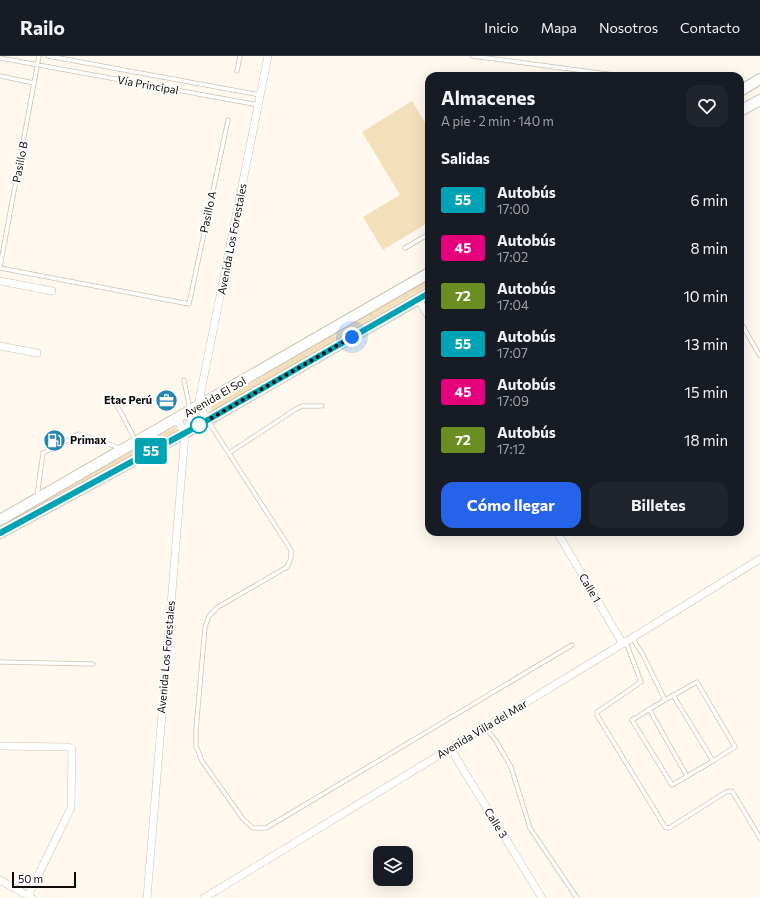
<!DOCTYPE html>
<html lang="es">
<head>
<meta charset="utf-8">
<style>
	:root { --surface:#171b24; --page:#20242c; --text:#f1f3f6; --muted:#9ea1a6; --line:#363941; --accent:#2563eb }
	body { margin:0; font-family:Commissioner,sans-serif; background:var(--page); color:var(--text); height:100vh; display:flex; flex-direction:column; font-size:15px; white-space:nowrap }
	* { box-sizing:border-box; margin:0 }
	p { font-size:13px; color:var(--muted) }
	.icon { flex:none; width:22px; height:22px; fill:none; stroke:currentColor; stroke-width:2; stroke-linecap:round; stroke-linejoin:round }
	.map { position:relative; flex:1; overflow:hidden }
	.drawer { position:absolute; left:425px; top:16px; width:319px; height:464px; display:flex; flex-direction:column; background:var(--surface); border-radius:12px; box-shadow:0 4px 16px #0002 }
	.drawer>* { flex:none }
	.badge { padding:0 8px; border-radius:3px; font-size:14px; line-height:26px }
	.fabs { position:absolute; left:373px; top:790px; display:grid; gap:8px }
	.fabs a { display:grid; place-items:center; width:40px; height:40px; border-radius:8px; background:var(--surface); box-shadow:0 4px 16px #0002; font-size:20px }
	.scale { position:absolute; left:12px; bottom:10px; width:64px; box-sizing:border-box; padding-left:4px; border:2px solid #0f0c07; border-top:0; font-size:11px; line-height:14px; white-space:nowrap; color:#0f0c07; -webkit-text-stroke:3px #fff; paint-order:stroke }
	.you { position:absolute; width:20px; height:20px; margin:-10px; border:3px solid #fff; border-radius:50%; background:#1a73e8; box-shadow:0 0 0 6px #1a73e833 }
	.map>.badge { position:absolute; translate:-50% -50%; box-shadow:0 0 0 2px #fff }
	h2 { padding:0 16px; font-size:15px; line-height:36px }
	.round { display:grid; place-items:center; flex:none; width:42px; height:42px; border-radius:12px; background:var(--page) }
	.headline { display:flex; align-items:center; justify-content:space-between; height:68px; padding:0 16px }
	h1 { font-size:19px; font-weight:700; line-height:30px }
	.primary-button { display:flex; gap:8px; margin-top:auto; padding:8px 16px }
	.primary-button a { flex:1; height:46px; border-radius:12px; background:var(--accent); color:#fff; font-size:16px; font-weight:700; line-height:46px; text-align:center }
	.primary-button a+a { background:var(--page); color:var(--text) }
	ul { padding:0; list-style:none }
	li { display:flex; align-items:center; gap:12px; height:48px; padding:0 16px }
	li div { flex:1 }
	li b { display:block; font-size:15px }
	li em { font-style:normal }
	li .badge { min-width:44px; font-weight:700; text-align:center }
	header { display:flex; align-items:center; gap:24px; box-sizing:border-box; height:56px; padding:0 20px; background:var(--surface); border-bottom:1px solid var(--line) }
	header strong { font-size:19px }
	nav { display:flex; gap:22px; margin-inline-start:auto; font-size:14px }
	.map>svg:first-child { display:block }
</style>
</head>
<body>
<header>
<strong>Railo</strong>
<nav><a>Inicio</a><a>Mapa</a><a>Nosotros</a><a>Contacto</a></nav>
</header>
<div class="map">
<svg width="760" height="842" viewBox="0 0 760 842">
	<rect width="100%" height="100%" fill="#fef8ee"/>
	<path fill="#f3dfba" d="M412,45L429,73V166L383,194L363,161L400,139L362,76Z
		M429,222V229L214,355H212L210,353L212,350Z
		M175,371L178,374L176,377L0,470V468L113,404Z"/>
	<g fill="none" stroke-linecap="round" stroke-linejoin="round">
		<defs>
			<path id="lane" d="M48,0L260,39
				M472,0L622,20
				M0,2L259,49
				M237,15L240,0
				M0,20L34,27
				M405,192L429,178
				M0,211L39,0
				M0,212L189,248L228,64
				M740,265L760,300
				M184,324L190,354
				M110,341C122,354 127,370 136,385
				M208,365L291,494V502L287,511L218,551L209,560L205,571L196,674V690L202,705L243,763L253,772H266L572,589
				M74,380L79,378L120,392
				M60,388L68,384
				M229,397L296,353L302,350H322
				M37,440L43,397L53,392
				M632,582L642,597L665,644
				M626,586L641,626L597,656V659L665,771L669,772L726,736L732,735L760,782
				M0,606L93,608
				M673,639L713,705L672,729L632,664C653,651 675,638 697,626L735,691L713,705
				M649,653L687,720
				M485,671L496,685L511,711L530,772L577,842"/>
			<path id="street" d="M0,225L52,235
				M418,243L429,261
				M0,290L37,297
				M208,364L198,350L268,0
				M185,377L198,350
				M557,476L623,588
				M0,690L68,691L72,693L71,752L28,840
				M450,692L542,842
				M0,824L32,842
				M147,842L185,377L177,363
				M204,842L632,582L760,503"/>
			<path id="primary" d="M740,35L760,23
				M740,55L760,44
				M0,464L429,217
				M0,477L185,377L429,237"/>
		</defs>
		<use href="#lane" stroke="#ccc4b3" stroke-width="5"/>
		<use href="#street" stroke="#ccc4b3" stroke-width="8"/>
		<use href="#primary" stroke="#ccc4b3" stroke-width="12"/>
		<use href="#lane" stroke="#fff" stroke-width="3.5"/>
		<use href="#street" stroke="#fff" stroke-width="7"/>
		<use href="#primary" stroke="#fff" stroke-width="10"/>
	</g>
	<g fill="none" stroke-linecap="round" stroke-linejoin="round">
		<defs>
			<path id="line" d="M0,477L185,377L429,237"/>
		</defs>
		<use href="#line" stroke="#fff" stroke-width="9"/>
		<use href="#line" stroke="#00a3b4" stroke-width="6"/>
		<path stroke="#0f0c07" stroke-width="4" stroke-dasharray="0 7.2" d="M199,369L196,371L352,281"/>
	</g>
	<defs>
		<symbol id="office-disc" viewBox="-11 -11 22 22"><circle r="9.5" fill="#2585b1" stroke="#fff"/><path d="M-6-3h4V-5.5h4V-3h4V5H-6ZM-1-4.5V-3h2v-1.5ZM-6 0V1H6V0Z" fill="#fff"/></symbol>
		<symbol id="fuel-disc" viewBox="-11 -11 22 22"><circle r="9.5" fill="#2585b1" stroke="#fff"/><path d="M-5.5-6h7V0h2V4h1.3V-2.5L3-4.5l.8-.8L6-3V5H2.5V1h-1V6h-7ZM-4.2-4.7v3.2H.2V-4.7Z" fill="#fff"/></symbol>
	</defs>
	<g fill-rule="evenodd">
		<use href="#office-disc" x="154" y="332" width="25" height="25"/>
		<use href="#fuel-disc" x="42" y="372" width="25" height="25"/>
	</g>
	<circle fill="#fff" stroke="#00a3b4" stroke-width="2" cx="199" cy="369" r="8"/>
	<g text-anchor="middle" stroke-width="4" stroke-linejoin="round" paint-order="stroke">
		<g font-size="11" fill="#0f0c07" stroke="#fff">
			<text transform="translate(148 29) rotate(10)" y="4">Vía Principal</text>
			<text transform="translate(20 106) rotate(-79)" y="4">Pasillo B</text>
			<text transform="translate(208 156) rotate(-78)" y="4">Pasillo A</text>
			<text transform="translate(232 183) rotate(-79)" y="4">Avenida Los Forestales</text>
			<text transform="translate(215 341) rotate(-30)" y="4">Avenida El Sol</text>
			<text transform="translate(590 532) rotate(59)" y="4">Calle 1</text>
			<text transform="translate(166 601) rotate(-85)" y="4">Avenida Los Forestales</text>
			<text transform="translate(482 673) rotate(-31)" y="4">Avenida Villa del Mar</text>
			<text transform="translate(496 767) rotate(58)" y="4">Calle 3</text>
		</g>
		<g font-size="11" font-weight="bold" fill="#0f0c07" stroke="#fff" text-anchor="end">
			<text x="152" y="348">Etac Perú</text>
			<text x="70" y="388" text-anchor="start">Primax</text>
		</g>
	</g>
</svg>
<div class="fabs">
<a><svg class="icon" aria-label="layers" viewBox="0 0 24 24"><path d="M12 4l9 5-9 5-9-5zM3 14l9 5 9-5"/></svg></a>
</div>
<div class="scale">50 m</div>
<div class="you" style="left:352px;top:281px"></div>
<b class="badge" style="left:151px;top:395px;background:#00a3b4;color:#fff">55</b>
<section class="drawer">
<div class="headline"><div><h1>Almacenes</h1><p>A pie · 2 min · 140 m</p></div><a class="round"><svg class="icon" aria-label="heart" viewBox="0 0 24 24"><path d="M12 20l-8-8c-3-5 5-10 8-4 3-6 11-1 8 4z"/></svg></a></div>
<h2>Salidas</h2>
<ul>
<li><span class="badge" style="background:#00a3b4;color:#fff">55</span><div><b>Autobús</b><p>17:00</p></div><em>6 min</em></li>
<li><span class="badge" style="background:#e6007e;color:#fff">45</span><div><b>Autobús</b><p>17:02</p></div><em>8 min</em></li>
<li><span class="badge" style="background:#6b8e23;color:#fff">72</span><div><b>Autobús</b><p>17:04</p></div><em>10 min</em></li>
<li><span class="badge" style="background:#00a3b4;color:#fff">55</span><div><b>Autobús</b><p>17:07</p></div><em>13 min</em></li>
<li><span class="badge" style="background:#e6007e;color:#fff">45</span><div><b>Autobús</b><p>17:09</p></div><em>15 min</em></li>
<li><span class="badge" style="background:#6b8e23;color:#fff">72</span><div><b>Autobús</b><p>17:12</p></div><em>18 min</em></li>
</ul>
<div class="primary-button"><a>Cómo llegar</a><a>Billetes</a></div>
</section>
</div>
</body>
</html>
